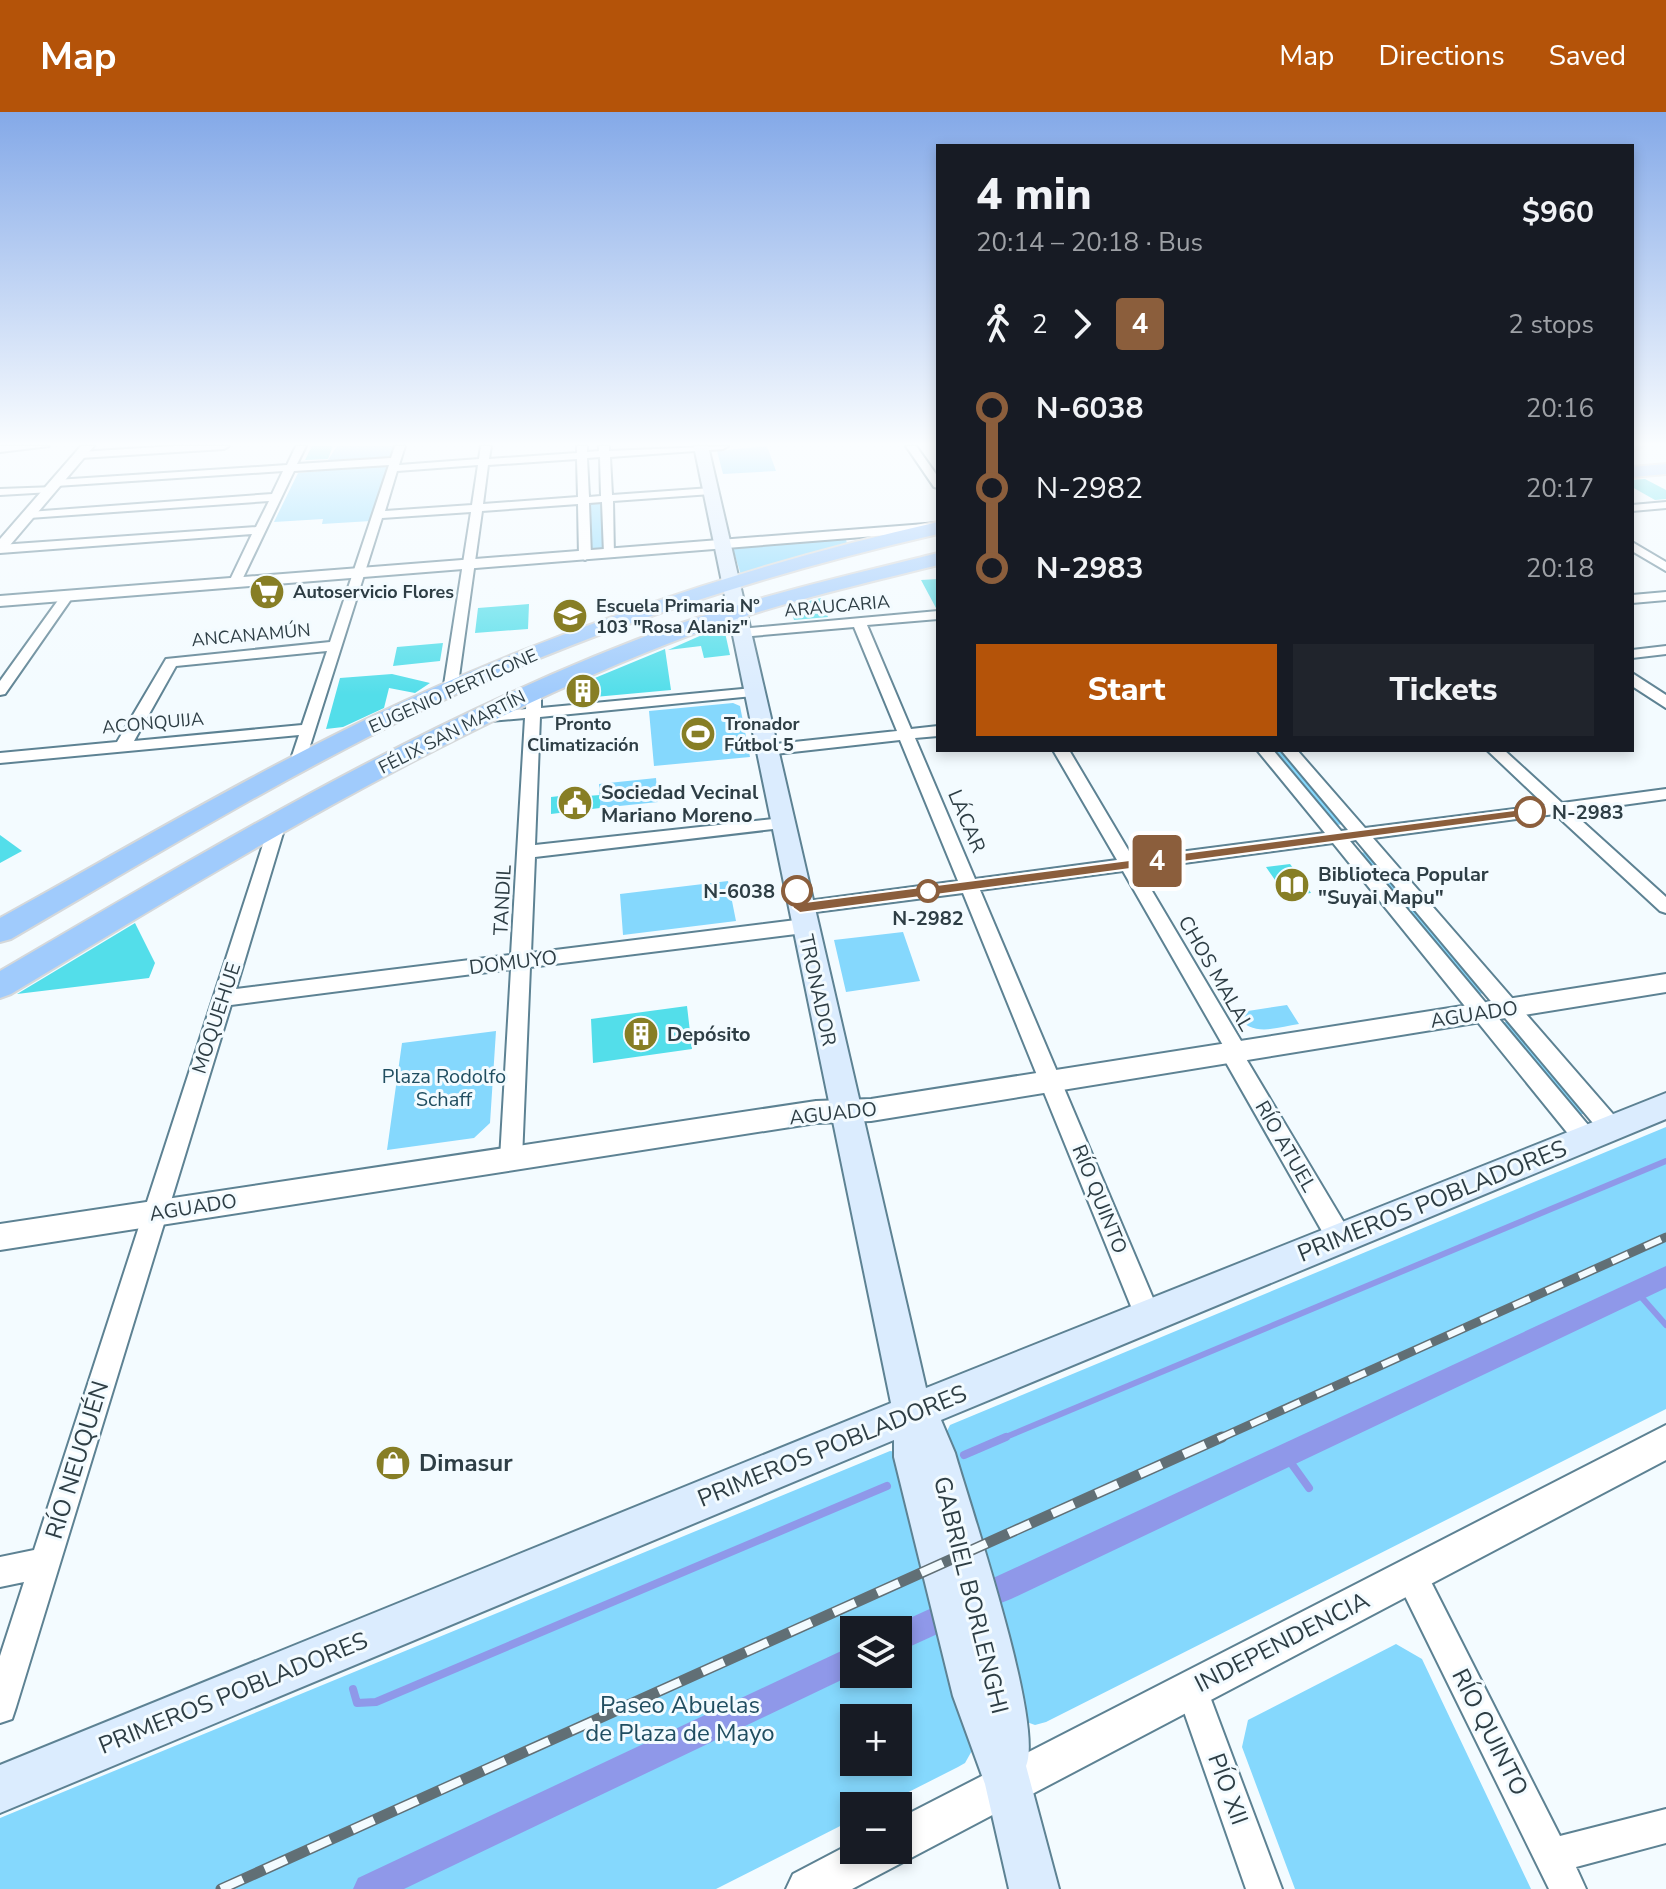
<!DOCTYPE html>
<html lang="en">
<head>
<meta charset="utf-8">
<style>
	:root { --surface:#171b24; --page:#20242c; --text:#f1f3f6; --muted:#9ea1a6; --accent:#b45309 }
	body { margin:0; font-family:"Nunito Sans",sans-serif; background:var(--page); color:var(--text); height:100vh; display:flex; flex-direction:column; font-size:30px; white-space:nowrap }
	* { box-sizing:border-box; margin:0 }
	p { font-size:26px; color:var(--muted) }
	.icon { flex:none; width:44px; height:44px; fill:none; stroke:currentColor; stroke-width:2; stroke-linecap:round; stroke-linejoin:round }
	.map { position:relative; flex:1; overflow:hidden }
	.panel { position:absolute; left:936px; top:32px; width:698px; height:608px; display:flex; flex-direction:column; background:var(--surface); border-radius:0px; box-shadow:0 4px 12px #0003 }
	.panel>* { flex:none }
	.badge { padding:0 16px; border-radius:6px; font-size:28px; line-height:52px }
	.tools { position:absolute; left:840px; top:1504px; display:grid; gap:16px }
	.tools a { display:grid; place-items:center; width:72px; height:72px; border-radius:0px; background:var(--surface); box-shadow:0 4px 12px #0003; font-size:40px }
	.map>.badge { position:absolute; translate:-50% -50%; box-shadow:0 0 0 4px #fff }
	.legs { display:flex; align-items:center; gap:12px; height:88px; padding:0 40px; font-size:26px }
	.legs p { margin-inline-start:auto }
	.head { display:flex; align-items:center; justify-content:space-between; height:136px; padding:0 40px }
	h1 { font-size:44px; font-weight:800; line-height:60px }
	.action { display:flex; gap:16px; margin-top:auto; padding:16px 40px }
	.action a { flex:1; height:92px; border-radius:0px; background:var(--accent); color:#fff; font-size:32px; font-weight:800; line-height:92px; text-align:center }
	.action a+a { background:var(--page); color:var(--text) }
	ul { padding:0 40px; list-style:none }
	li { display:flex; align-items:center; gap:28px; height:80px; font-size:30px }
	li i { display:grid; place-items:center; width:12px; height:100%; margin:0 10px; background:currentColor }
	li i::after { content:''; width:20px; height:20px; margin:-10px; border:6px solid; border-radius:50%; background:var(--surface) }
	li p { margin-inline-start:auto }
	li:first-child i { background:linear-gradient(#0000 50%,currentColor 0) }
	li:last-child i { background:linear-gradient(currentColor 50%,#0000 0) }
	header { display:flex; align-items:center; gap:48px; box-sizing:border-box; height:112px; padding:0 40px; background:var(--accent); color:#fff }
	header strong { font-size:38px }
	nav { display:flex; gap:44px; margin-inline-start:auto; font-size:28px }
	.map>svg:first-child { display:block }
</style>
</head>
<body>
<header>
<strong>Map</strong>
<nav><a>Map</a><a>Directions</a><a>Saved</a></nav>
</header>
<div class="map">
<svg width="1666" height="1777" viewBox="0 0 1666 1777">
	<rect width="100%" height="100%" fill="#f3fbff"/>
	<path fill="#85d8fd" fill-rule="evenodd" d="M337,334H394L391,345L387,347L326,351Z
		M767,334L776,359L723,362L717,339Z
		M385,353L388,355L371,409L322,412L323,407L274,410L298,361Z
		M602,389L605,438L589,440L587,391Z
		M838,427L846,428L848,434L741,463L733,437Z
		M733,591L740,594L750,645L654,654L649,599Z
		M1273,638H1283L1346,712L1335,713Z
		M656,666L658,690L600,696L599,672Z
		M1368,740L1487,881L1476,882L1359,741Z
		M728,769L736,809L623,823L620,782Z
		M903,820L920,869L846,880L834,828Z
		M1287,893L1299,912C1274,916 1250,926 1235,901Z
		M1512,909L1589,1001L1577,1003L1500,911Z
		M496,919L490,1011L474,1026L387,1038L402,931Z
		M1666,1015V1297L1046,1610L1035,1613L1024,1609L944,1325L950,1313Z
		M890,1339L897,1340L974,1635L965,1651L958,1655L881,1694H854V1707L716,1777H0V1706ZM854,1518H898V1562H854ZM854,1606H898V1650H854Z
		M1396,1532L1422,1547L1531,1777H1295L1242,1635L1248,1608Z"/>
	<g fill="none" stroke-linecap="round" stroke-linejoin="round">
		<path stroke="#8f98e9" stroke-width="6" d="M1636,1179L1666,1213
			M1001,1327L1666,1049"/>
		<path stroke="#8f98e9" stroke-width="8" d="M964,1343L1006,1325
			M1286,1344L1309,1376
			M353,1577L357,1591L376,1590L887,1374"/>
		<path fill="#8f98e9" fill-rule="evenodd" d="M1666,1154V1176L1011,1487L1001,1491L991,1487L987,1477L991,1467Z
			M934,1495L944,1499L948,1509L944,1519L898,1540V1518L888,1516Z
			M854,1533V1562L404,1777H353L358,1766Z"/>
	</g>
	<path fill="#53deea" d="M312,334H333L328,347L305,348Z
		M1645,367L1666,378V387L1655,388L1632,375V368Z
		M938,467V496H936L921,468Z
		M821,486L828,505L794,508L790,494Z
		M529,492L528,517L475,521L478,496Z
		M720,515L724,516L730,543L704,546L701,534L668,538Z
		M443,531L440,549L393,554L397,535Z
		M665,537L671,578L573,587V575Z
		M392,562L430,571L415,581L389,576L384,596L343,615L326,617L340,566Z
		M587,681V684L600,683V696L551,702V685Z
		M0,723L22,739L0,751Z
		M1290,752L1300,765L1311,781L1286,784L1266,755Z
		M135,811L155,851L149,866L17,882Z
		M687,894L692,937L593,951L591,907Z"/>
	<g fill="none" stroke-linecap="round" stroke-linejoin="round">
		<defs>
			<path id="minor" d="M0,334H49L0,340Z
				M174,334H229L224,337L80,346L75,343L80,340Z
				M296,334H306L297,352L391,346L395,334H405L399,353L479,347L481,334H491L489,347L577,341V334H587V340L599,339V334H609V339L728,334L723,337L610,345L612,383L711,376L716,379L711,382L613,389L614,445L604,442L602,390L589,391L591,444L585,448L579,444L578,392L482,399L457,579L450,583L443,579L471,400L382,406L303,656L297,658L289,653L299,623L0,651V641L117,630L166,547L330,530L389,353L294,359L241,470L235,474L229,470L252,422L0,441V433L256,415L269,389L29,406L23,403L29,400L272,382L283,359L56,374L51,371L56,368L287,353ZM600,345L601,384L589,385L587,346ZM577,347L578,385L483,392L488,353ZM478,353L472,393L385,399L397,359ZM327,539L302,613L134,629L176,554Z
				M906,334H916L938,365V376L934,375Z
				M55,375L56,377L51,380L0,383V377Z
				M1666,390V396L1632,399V393Z
				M1632,430L1666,450V459L1632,439Z
				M64,480L74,483L5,582L0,583V569Z
				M1666,480V488L1632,491V483Z
				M938,499V507L867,513L911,617L938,614V624L915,626L975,767L1117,748L1053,638H1069L1133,746L1325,721L1257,638H1273L1341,719L1348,718L1281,638H1297L1365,716L1545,693L1487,638H1504L1562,691L1666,677V687L1572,700L1666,785V801L1660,799L1555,702L1373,726L1619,1009L1622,1016L1619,1023L1611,1025L1603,1023L1356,728L1350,729L1594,1020L1597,1027L1594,1034L1586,1037L1578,1034L1333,731L1139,757L1244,934L1247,940L1245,945L1349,1119L1352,1127L1349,1135L1340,1138L1331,1135L1224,947L1221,941L1224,935L1123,759L980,778L1161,1205L1157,1214L1148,1217L1139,1214L963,781L800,802L791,796L800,790L958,769L900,628L766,643L758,638L766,633L897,619L854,515L740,525L733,521L740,517Z
				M1666,534V542L1632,546V538Z
				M534,575L541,579V596L753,576L760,580L753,584L540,605L535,733L782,706L790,711L782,716L535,745L531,841L804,807L813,814L804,821L530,855L522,1047L519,1054L511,1057L503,1054L500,1047L511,857L231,893L16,1595L12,1607L0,1611V1544L24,1470L0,1475V1445L34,1438L270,711L278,706L286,711L236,877L511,843L525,606L478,610L471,606L478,602L526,597L527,579Z
				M1411,1448L1422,1452L1560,1724L1666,1697V1731L1576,1755L1586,1777H1549L1400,1474L1396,1463L1400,1452Z
				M1192,1561L1203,1566L1282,1777H1246L1176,1577L1181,1566Z"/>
			<path id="tertiary" d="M81,334H94L5,439L0,440V427Z
				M938,411V419L0,494V484Z
				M1632,561L1666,583V596L1632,574Z
				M1666,862V880L871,1009L816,1011L0,1138V1112L816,989L871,987Z
				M1666,1313V1348L852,1777H786L793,1762L854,1730V1738H898V1707Z"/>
			<path id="secondary" d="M694,334H708L926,1276L1666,981V1007L941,1308L955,1341C971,1397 1044,1611 1026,1654L1059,1777H1009L985,1672L953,1584L894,1345V1328L0,1701V1653L891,1291Z"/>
			<path id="trunk" d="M1632,334H1644L1632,339Z
				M1666,352V362L1632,365V355Z
				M938,410V422C759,463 584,520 418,600C278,668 145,749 11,827L0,830V806C134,732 266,653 405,589C577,510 754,452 938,410Z
				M938,441V453C854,474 769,493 688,524C448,615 230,750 11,882L0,886V859C218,732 438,599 676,513C762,483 850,463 938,441Z"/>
		</defs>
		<use href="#minor" stroke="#5d8293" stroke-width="4"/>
		<use href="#tertiary" stroke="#5d8293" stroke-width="4"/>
		<use href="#secondary" stroke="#5d8293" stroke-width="4"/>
		<use href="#trunk" stroke="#d5d8da" stroke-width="4"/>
		<use href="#minor" fill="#fff" fill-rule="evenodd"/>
		<use href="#tertiary" fill="#fff" fill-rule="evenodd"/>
		<use href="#secondary" fill="#dbecfe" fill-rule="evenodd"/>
		<use href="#trunk" fill="#a0cbfc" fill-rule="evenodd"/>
		<defs>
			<path id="rail-far1" d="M1218,1327L1666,1125"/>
			<path id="rail" d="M221,1777L1222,1325"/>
		</defs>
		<use href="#rail-far1" stroke="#616f75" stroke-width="9"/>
		<use href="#rail" stroke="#616f75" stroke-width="11"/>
		<use href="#rail-far1" stroke="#f3fbff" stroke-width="6" stroke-dasharray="18" stroke-linecap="butt"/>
		<use href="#rail" stroke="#f3fbff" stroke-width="8" stroke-dasharray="24" stroke-linecap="butt"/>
	</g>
	<linearGradient id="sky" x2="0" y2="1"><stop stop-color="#84a9e8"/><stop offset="0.57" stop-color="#fafdff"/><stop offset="1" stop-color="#fafdff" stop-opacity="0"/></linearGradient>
	<rect width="1666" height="583" fill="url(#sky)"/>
	<path fill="#8b5e3c" stroke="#fff" stroke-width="2" d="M1530,696L1535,697V703L800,801L793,796L790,779L797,775L802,776L806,790Z"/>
	<defs>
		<symbol id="supermarket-disc" viewBox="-11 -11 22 22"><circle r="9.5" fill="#877e25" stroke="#f3fbff"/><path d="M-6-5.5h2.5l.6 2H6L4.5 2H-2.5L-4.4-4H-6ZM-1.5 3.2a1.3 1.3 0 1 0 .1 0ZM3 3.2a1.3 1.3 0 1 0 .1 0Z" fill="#fff"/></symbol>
		<symbol id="school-disc" viewBox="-11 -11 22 22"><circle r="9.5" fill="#877e25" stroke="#f3fbff"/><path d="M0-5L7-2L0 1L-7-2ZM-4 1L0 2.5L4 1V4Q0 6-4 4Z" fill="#fff"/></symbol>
		<symbol id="building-disc" viewBox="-11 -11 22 22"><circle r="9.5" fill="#877e25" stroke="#f3fbff"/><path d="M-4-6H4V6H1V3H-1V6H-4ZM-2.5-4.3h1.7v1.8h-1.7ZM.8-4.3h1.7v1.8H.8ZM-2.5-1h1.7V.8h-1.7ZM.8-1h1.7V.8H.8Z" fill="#fff"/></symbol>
		<symbol id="stadium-disc" viewBox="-11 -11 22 22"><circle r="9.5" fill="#877e25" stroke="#f3fbff"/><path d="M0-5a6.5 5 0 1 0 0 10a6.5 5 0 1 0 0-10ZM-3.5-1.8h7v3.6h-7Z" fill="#fff"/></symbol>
		<symbol id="civic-disc" viewBox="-11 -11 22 22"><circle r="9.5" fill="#877e25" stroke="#f3fbff"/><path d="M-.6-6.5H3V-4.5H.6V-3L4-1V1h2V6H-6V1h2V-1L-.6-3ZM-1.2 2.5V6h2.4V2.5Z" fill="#fff"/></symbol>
		<symbol id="library-disc" viewBox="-11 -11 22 22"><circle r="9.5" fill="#877e25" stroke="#f3fbff"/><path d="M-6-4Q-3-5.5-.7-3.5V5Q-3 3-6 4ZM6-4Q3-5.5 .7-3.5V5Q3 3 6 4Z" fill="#fff"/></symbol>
		<symbol id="shop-disc" viewBox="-11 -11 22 22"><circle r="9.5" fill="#877e25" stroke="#f3fbff"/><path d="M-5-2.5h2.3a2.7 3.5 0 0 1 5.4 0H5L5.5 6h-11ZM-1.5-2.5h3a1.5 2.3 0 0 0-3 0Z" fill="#fff"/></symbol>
	</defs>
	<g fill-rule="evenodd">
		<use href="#supermarket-disc" x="247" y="460" width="40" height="40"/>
		<use href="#school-disc" x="550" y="484" width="40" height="40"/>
		<use href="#building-disc" x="563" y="559" width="40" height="40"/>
		<use href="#stadium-disc" x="678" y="602" width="40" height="40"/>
		<use href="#civic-disc" x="555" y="671" width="40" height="40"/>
		<use href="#library-disc" x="1272" y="753" width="40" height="40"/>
		<use href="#building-disc" x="621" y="902" width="40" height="40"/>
		<use href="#shop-disc" x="373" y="1331" width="40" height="40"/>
	</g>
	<g fill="#fff" stroke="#8b5e3c" stroke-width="4">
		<circle cx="1530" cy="700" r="14"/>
		<circle cx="797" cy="779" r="14"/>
		<circle cx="928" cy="779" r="10"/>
	</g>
	<g text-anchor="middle" stroke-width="6" stroke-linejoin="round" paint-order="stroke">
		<g font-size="18" font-weight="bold" fill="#2e3e45" stroke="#f3fbff" text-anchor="start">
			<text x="293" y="486">Autoservicio Flores</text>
			<text x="596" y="500">Escuela Primaria Nº<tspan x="596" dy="21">103 "Rosa Alaniz"</tspan></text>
			<text x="583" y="618" text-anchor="middle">Pronto<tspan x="583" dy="21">Climatización</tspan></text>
			<text x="724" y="618">Tronador<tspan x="724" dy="21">Fútbol 5</tspan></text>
		</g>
		<g font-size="18" fill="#2e3e45" stroke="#f3fbff">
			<text transform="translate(837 494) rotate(-5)" y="6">ARAUCARIA</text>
			<text transform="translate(251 523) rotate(-5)" y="6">ANCANAMÚN</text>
			<text transform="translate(453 579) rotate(-24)" y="6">EUGENIO PERTICONE</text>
			<text transform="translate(153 611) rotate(-5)" y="6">ACONQUIJA</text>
			<text transform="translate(452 620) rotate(-27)" y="6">FÉLIX SAN MARTÍN</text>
		</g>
		<g font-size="20" font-weight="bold" fill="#2e3e45" stroke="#f3fbff" text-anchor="start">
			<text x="601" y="687">Sociedad Vecinal<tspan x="601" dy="23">Mariano Moreno</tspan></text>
			<text x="1318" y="769">Biblioteca Popular<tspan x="1318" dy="23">"Suyai Mapu"</tspan></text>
			<text x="667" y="929">Depósito</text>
		</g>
		<g font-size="20" font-weight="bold" fill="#2e3e45" stroke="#f3fbff" text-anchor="start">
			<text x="1552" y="707">N-2983</text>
			<text x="775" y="786" text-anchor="end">N-6038</text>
			<text x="928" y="813" text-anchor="middle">N-2982</text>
		</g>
		<g font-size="20" fill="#2e3e45" stroke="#f3fbff">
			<text transform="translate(967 709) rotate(67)" y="7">LÁCAR</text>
			<text transform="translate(502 788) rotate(-87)" y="7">TANDIL</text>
			<text transform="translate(513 850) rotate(-7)" y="7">DOMUYO</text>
			<text transform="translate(1216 861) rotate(60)" y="7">CHOS MALAL</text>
			<text transform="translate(818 878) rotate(78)" y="7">TRONADOR</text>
			<text transform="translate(1474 902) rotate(-9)" y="7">AGUADO</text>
			<text transform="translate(216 906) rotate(-72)" y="7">MOQUEHUE</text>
			<text transform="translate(833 1001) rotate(-6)" y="7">AGUADO</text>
			<text transform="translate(1286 1034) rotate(60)" y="7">RÍO ATUEL</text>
			<text transform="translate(1100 1087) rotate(68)" y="7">RÍO QUINTO</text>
			<text transform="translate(193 1095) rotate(-9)" y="7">AGUADO</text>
		</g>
		<g font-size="20" fill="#204e61" stroke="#f3fbff">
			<text x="444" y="971">Plaza Rodolfo<tspan x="444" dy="23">Schaff</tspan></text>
		</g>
		<g font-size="24" fill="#2e3e45" stroke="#f3fbff">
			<text transform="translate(1432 1089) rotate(-22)" y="8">PRIMEROS POBLADORES</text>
			<text transform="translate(832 1334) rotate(-22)" y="8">PRIMEROS POBLADORES</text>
			<text transform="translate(77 1348) rotate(-73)" y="8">RÍO NEUQUÉN</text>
			<text transform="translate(971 1483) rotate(76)" y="8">GABRIEL BORLENGHI</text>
			<text transform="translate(1282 1530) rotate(-27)" y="8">INDEPENDENCIA</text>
			<text transform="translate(233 1581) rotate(-22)" y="8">PRIMEROS POBLADORES</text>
			<text transform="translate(1490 1620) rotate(63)" y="8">RÍO QUINTO</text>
			<text transform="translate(1228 1677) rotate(70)" y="8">PÍO XII</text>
		</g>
		<g font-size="24" font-weight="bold" fill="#2e3e45" stroke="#f3fbff" text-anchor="start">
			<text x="419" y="1359">Dimasur</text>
		</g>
		<g font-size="24" fill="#204e61" stroke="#f3fbff">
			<text x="680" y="1601">Paseo Abuelas<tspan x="680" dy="28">de Plaza de Mayo</tspan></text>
		</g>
	</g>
</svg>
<div class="tools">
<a><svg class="icon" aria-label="layers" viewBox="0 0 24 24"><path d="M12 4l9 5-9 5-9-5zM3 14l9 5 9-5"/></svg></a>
<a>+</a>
<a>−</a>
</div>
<b class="badge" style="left:1157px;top:749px;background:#8b5e3c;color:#fff">4</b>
<section class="panel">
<div class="head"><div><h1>4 min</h1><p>20:14 – 20:18 · Bus</p></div><b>$960</b></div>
<div class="legs"><svg class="icon" aria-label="walk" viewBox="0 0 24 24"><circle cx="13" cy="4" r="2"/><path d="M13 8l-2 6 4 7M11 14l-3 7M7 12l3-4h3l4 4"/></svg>2<svg class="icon" aria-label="forward" viewBox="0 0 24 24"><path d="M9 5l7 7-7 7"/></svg><b class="badge" style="background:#8b5e3c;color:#fff">4</b><p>2 stops</p></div>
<ul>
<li><i style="color:#8b5e3c"></i><b>N-6038</b><p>20:16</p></li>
<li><i style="color:#8b5e3c"></i><span>N-2982</span><p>20:17</p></li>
<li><i style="color:#8b5e3c"></i><b>N-2983</b><p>20:18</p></li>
</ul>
<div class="action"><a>Start</a><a>Tickets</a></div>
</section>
</div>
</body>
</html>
